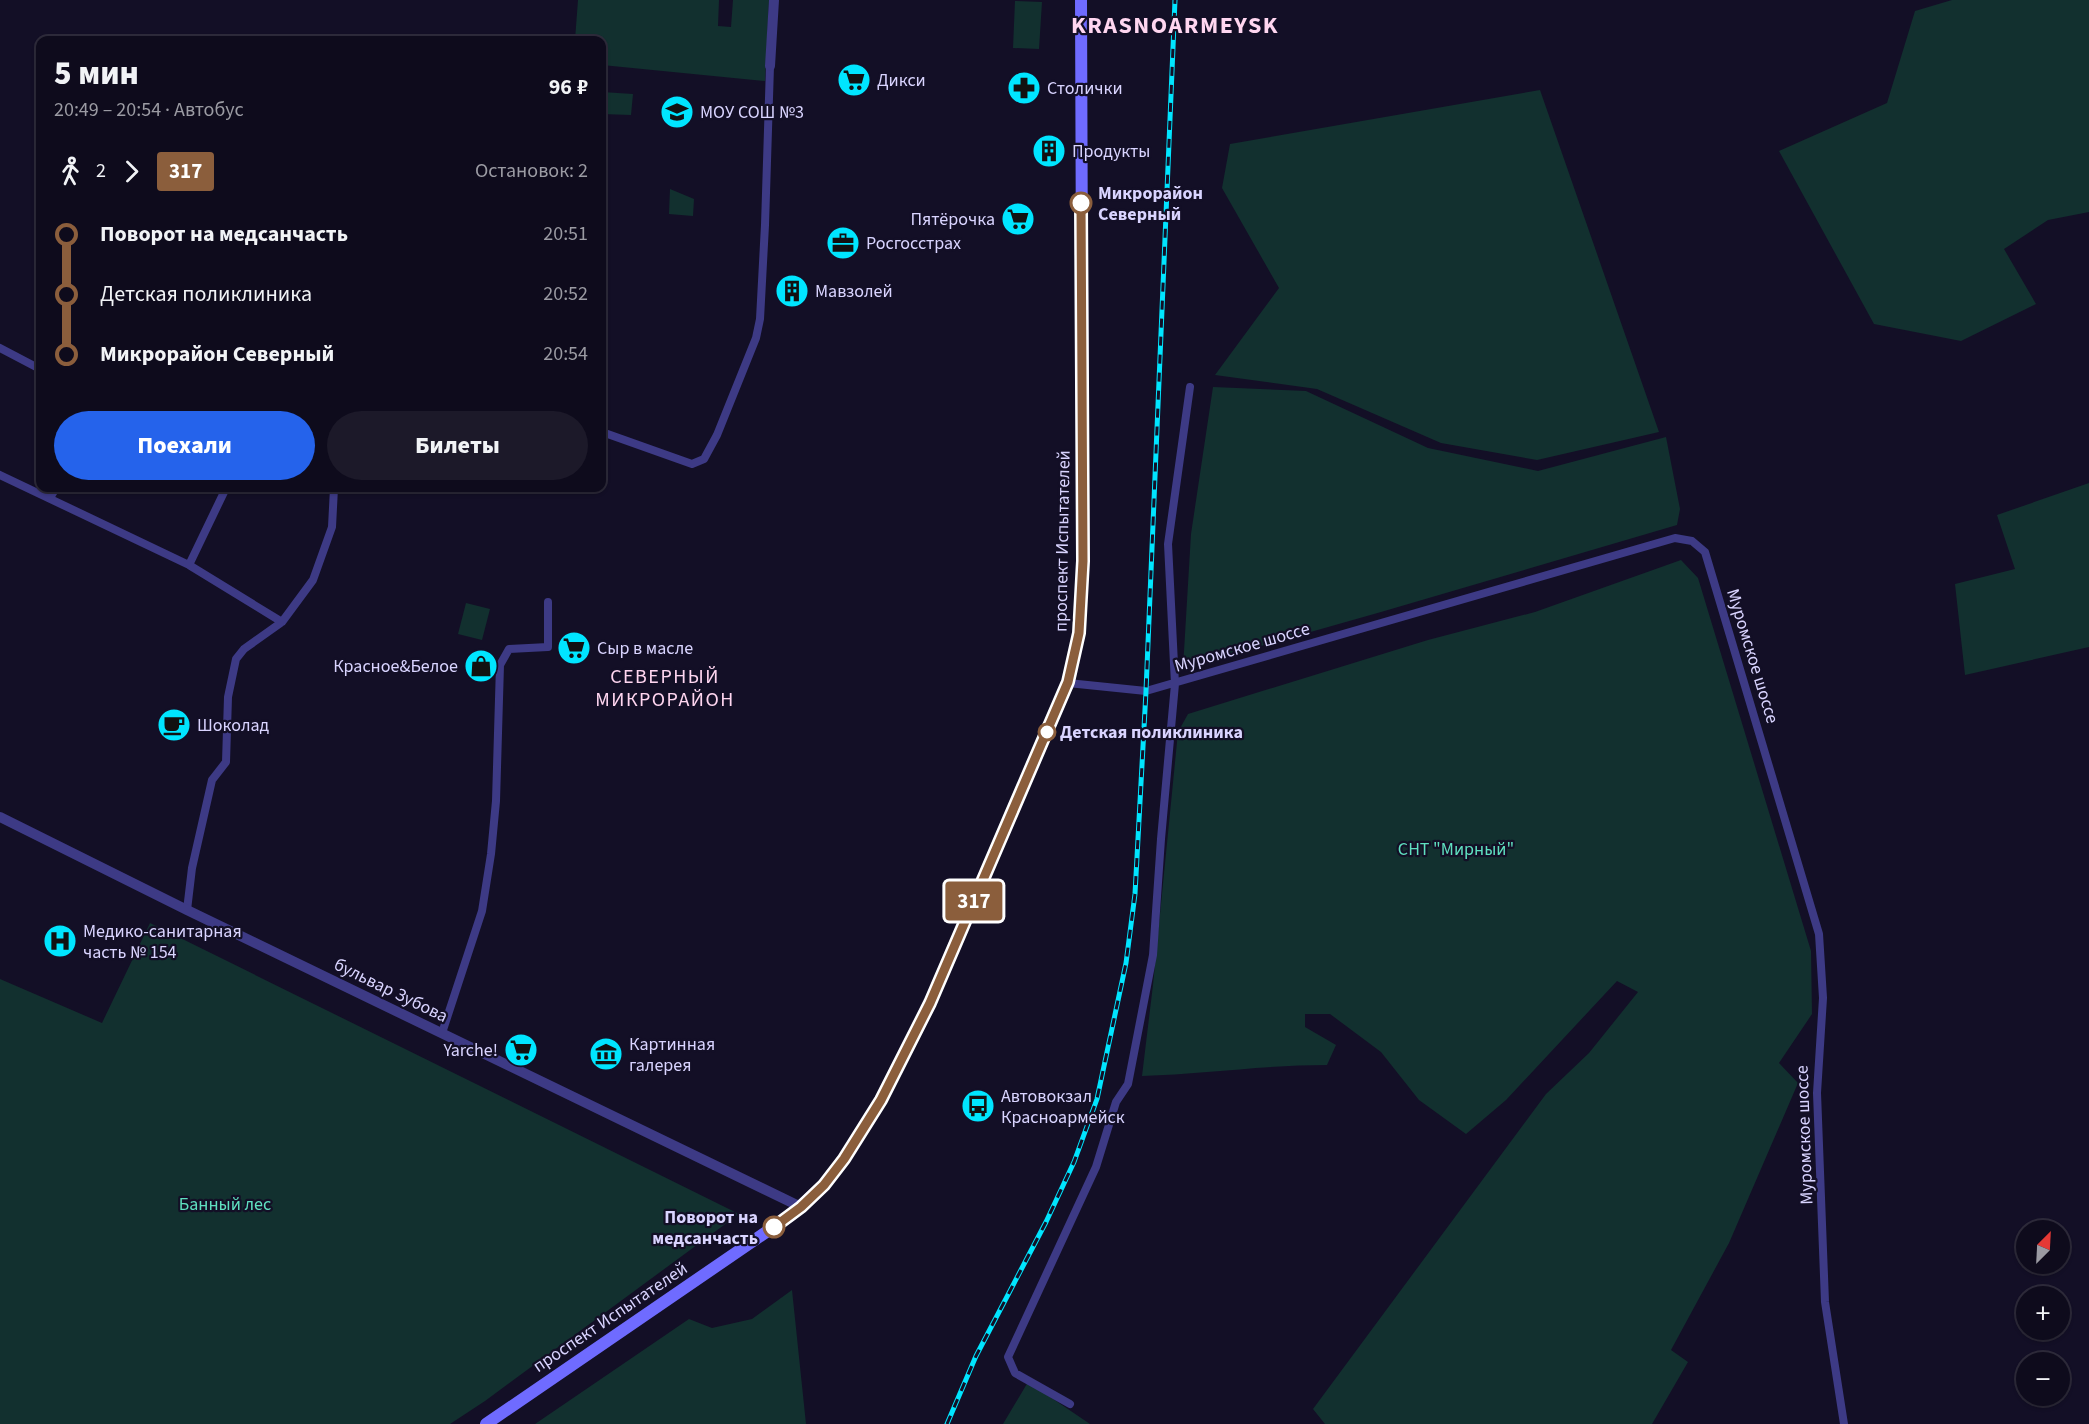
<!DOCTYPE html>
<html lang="ru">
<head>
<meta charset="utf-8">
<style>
	:root { --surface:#0e0b1c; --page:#1c1929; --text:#f1f3f6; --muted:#9b9ba3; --line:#2e2b3b; --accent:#2563eb }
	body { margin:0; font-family:"Source Sans 3",sans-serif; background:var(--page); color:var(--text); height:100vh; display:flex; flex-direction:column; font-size:22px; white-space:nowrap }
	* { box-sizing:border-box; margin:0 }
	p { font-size:20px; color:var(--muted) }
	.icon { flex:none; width:33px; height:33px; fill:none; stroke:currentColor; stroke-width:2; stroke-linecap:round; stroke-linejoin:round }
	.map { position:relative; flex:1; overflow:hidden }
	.sheet { position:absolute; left:36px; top:36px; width:570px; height:456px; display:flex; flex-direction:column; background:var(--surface); border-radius:12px; box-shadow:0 2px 4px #0004,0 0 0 2px var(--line) }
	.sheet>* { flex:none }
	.badge { padding:0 12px; border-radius:4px; font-size:21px; line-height:39px }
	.needle { width:39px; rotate:24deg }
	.fabs { position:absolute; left:2016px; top:1220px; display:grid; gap:12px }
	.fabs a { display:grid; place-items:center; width:54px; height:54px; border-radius:50%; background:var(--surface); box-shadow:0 2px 4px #0004,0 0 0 2px var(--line); font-size:30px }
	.map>.badge { position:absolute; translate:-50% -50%; box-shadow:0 0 0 3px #fff }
	.legs { display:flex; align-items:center; gap:9px; height:66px; padding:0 18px; font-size:20px }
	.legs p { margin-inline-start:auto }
	.headline { display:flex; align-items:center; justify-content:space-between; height:102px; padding:0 18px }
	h1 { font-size:33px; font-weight:800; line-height:45px }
	.button { display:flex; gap:12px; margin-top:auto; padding:12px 18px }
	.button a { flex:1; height:69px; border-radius:36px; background:var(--accent); color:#fff; font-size:24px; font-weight:800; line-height:69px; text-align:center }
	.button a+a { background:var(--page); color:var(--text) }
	ul { padding:0 18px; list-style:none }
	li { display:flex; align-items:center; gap:21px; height:60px; font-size:22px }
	li i { display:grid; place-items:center; width:9px; height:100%; margin:0 8px; background:currentColor }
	li i::after { content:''; width:15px; height:15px; margin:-8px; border:4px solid; border-radius:50%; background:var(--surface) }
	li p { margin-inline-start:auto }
	li:first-child i { background:linear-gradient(#0000 50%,currentColor 0) }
	li:last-child i { background:linear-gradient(currentColor 50%,#0000 0) }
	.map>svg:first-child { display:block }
</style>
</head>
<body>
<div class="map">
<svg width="2089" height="1424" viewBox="0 0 2089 1424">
	<rect width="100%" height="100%" fill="#130f26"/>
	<path fill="#12302f" d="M578,0H719L718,26L731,27L733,0H769L765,81L602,65V40H575Z
		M1952,0H2089V212L2048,220L2004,249L2036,304L1961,341L1874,324L1779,151L1887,103L1915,11Z
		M1015,1L1042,2L1039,49L1013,48Z
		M1540,90L1659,432L1537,460L1441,443L1317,389L1215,375L1279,288L1222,188L1230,144Z
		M602,92L633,94L631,115L602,114Z
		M670,189L694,199L693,216L669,214Z
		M1213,387L1306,391L1428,448L1538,471L1666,437L1680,509L1677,525L1381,612L1183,668L1191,534Z
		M2089,483V647L1965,675L1955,584L2015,569L1997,515Z
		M1681,560L1698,578L1811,951L1812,1014L1779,1063L1798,1083L1729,1243L1671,1350L1688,1362L1652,1424H1325L1313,1409L1546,1094L1589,1053L1638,992L1617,981L1506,1100L1466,1134L1419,1100L1381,1052L1330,1014H1305V1027L1336,1045L1327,1065C1265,1065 1204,1074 1142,1076L1153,985L1178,732L1188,714L1428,640L1535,612Z
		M466,603L490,609L482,640L458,634Z
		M150,923L739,1214L485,1401L450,1424H0V979L102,1023Z
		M792,1290L806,1424H535L689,1319L712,1328L752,1319Z
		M1028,1382L1090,1424H1003Z"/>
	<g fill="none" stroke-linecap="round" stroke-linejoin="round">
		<path stroke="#3d3a85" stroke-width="8" d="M0,348L40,369
			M602,432L692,464L704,459L717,435L756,338L760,319L765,225L770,66
			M0,475L189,565L282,622
			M50,498L56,488
			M189,565L226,488
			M1068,683L1146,691L1675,538L1692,541L1705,552L1819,934L1823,998L1817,1093L1825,1302L1844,1424
			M187,910L192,868L212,780L226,762L228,697L236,659L244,649L282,622L313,580L332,527L334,488
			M442,1033L482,911L491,854L496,801L500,665L509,649L548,647V602
			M1070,1404L1015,1373L1008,1357L1096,1167L1116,1102L1128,1084L1153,955L1161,839L1175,684L1168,544L1190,387"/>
		<path stroke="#3d3a85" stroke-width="10" d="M770,66L774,0
			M0,817L187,910L801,1207"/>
		<path stroke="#6f6bff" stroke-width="12" d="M486,1424L791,1215L824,1185L844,1159L881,1100L930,1003L1068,683L1079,633L1083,561L1081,0"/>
		<defs>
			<path id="rail" d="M947,1424L976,1356L1046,1222L1074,1162L1097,1099L1126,963L1135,894L1146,691L1175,0"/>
		</defs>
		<use href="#rail" stroke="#00e5ff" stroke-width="5"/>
		<use href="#rail" stroke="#130f26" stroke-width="3" stroke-dasharray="9" stroke-linecap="butt"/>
	</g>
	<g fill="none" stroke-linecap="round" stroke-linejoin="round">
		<defs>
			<path id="line-1" d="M774,1227L801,1207L824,1185L844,1159L881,1100L930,1003L1068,682L1079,633L1083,561L1081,203"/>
		</defs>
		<use href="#line-1" stroke="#fff" stroke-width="14"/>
		<use href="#line-1" stroke="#8b5e3c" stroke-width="9"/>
	</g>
	<defs>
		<symbol id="supermarket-disc" viewBox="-11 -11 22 22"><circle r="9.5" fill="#00e5ff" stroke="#130f26"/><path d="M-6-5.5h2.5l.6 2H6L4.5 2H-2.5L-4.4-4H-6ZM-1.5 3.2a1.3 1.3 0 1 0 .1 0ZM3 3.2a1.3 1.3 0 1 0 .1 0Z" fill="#111"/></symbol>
		<symbol id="pharmacy-disc" viewBox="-11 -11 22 22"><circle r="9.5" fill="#00e5ff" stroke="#130f26"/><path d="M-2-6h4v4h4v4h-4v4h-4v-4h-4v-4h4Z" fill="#111"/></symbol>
		<symbol id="school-disc" viewBox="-11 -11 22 22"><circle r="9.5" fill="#00e5ff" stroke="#130f26"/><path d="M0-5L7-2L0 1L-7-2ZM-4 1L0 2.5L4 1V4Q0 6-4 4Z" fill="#111"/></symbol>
		<symbol id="building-disc" viewBox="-11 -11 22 22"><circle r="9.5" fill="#00e5ff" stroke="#130f26"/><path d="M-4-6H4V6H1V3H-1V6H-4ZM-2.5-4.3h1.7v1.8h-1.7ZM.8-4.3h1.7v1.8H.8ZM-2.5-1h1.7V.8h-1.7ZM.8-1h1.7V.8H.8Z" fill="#111"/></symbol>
		<symbol id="office-disc" viewBox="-11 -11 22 22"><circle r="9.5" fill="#00e5ff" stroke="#130f26"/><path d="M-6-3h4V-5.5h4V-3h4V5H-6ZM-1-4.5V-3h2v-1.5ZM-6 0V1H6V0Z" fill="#111"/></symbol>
		<symbol id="shop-disc" viewBox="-11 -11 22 22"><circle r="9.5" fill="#00e5ff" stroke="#130f26"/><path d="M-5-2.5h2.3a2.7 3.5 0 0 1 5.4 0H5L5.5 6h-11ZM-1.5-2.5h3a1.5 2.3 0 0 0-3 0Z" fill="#111"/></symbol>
		<symbol id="cafe-disc" viewBox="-11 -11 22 22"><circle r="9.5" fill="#00e5ff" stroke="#130f26"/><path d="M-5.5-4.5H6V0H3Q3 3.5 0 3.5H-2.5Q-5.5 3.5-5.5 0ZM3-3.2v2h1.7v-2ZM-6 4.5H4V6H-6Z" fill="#111"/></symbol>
		<symbol id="hospital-disc" viewBox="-11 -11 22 22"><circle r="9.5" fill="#00e5ff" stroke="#130f26"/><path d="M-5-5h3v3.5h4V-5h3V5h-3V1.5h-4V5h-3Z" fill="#111"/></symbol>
		<symbol id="museum-disc" viewBox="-11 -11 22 22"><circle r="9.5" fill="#00e5ff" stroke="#130f26"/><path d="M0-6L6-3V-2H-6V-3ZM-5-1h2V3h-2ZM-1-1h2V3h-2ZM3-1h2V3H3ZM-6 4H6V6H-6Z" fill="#111"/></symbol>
		<symbol id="bus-disc" viewBox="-11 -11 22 22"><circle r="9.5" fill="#00e5ff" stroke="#130f26"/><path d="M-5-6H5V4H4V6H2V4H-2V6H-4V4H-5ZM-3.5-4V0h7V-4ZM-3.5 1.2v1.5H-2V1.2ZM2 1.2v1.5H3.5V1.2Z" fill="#111"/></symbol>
	</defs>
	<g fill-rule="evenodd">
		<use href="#supermarket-disc" x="835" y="61" width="38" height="38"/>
		<use href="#pharmacy-disc" x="1005" y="69" width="38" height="38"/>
		<use href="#school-disc" x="658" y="93" width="38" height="38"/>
		<use href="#building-disc" x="1030" y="132" width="38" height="38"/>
		<use href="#supermarket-disc" x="999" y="200" width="38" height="38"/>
		<use href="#office-disc" x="824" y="224" width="38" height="38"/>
		<use href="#building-disc" x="773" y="272" width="38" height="38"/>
		<use href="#supermarket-disc" x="555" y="629" width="38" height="38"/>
		<use href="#shop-disc" x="462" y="647" width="38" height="38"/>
		<use href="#cafe-disc" x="155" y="706" width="38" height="38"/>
		<use href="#hospital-disc" x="41" y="922" width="38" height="38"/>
		<use href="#supermarket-disc" x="502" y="1031" width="38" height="38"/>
		<use href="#museum-disc" x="587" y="1035" width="38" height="38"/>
		<use href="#bus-disc" x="959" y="1087" width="38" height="38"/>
	</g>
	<g fill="#fff" stroke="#8b5e3c" stroke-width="3">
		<circle cx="1081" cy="203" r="10"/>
		<circle cx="1047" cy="732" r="8"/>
		<circle cx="774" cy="1227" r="10"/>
	</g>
	<g text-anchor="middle" stroke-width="4.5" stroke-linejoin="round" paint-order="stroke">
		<g font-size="18" fill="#d9d4ff" stroke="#130f26" text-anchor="start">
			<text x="877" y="86">Дикси</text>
			<text x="1047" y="94">Столички</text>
			<text x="700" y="118">МОУ СОШ №3</text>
			<text x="1072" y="157">Продукты</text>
			<text x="995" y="225" text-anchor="end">Пятёрочка</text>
			<text x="866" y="249">Росгосстрах</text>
			<text x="815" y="297">Мавзолей</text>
			<text x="597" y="654">Сыр в масле</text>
			<text x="458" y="672" text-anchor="end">Красное&amp;Белое</text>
			<text x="197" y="731">Шоколад</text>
			<text x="83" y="937">Медико-санитарная<tspan x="83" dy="21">часть № 154</tspan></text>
			<text x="629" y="1050">Картинная<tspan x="629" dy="21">галерея</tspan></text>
			<text x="498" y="1056" text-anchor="end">Yarche!</text>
			<text x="1001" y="1102">Автовокзал<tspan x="1001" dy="21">Красноармейск</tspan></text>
		</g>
		<g font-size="18" font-weight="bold" fill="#d9d4ff" stroke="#130f26" text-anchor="start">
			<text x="1098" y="199">Микрорайон<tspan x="1098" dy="21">Северный</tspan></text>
			<text x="1060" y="738">Детская поликлиника</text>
			<text x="758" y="1223" text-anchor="end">Поворот на<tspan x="758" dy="21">медсанчасть</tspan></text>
		</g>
		<g font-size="18" fill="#d9d4ff" stroke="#130f26">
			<text transform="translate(1062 541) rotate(-89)" y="6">проспект Испытателей</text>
			<text transform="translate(1242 647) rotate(-16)" y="6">Муромское шоссе</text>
			<text transform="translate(1753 656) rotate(73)" y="6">Муромское шоссе</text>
			<text transform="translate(391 990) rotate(26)" y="6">бульвар Зубова</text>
			<text transform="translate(1804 1135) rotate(-92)" y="6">Муромское шоссе</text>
			<text transform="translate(610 1317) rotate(-34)" y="6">проспект Испытателей</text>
		</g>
		<g font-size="18" fill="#5fe0c0" stroke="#130f26">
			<text x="1456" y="855">СНТ "Мирный"</text>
			<text x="225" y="1210">Банный лес</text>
		</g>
		<g font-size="20" letter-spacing="1.5" fill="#ffd6f0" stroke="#130f26">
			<text x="665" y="683">СЕВЕРНЫЙ<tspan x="665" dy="23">МИКРОРАЙОН</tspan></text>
		</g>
		<g font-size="24" font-weight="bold" letter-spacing="1.5" fill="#ffd6f0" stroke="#130f26">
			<text x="1175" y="33">KRASNOARMEYSK</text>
		</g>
	</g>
</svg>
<div class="fabs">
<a><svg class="needle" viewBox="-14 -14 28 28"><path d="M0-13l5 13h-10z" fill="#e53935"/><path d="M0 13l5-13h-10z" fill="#9b9ba3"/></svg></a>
<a>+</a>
<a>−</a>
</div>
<b class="badge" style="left:974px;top:901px;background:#8b5e3c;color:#fff">317</b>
<section class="sheet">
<div class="headline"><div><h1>5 мин</h1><p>20:49 – 20:54 · Автобус</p></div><b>96 ₽</b></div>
<div class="legs"><svg class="icon" aria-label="walk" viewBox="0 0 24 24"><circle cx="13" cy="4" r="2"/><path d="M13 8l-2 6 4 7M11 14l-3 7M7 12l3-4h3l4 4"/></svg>2<svg class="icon" aria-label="forward" viewBox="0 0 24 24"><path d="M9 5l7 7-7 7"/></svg><b class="badge" style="background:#8b5e3c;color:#fff">317</b><p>Остановок: 2</p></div>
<ul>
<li><i style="color:#8b5e3c"></i><b>Поворот на медсанчасть</b><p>20:51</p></li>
<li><i style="color:#8b5e3c"></i><span>Детская поликлиника</span><p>20:52</p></li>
<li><i style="color:#8b5e3c"></i><b>Микрорайон Северный</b><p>20:54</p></li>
</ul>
<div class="button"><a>Поехали</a><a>Билеты</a></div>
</section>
</div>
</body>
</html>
